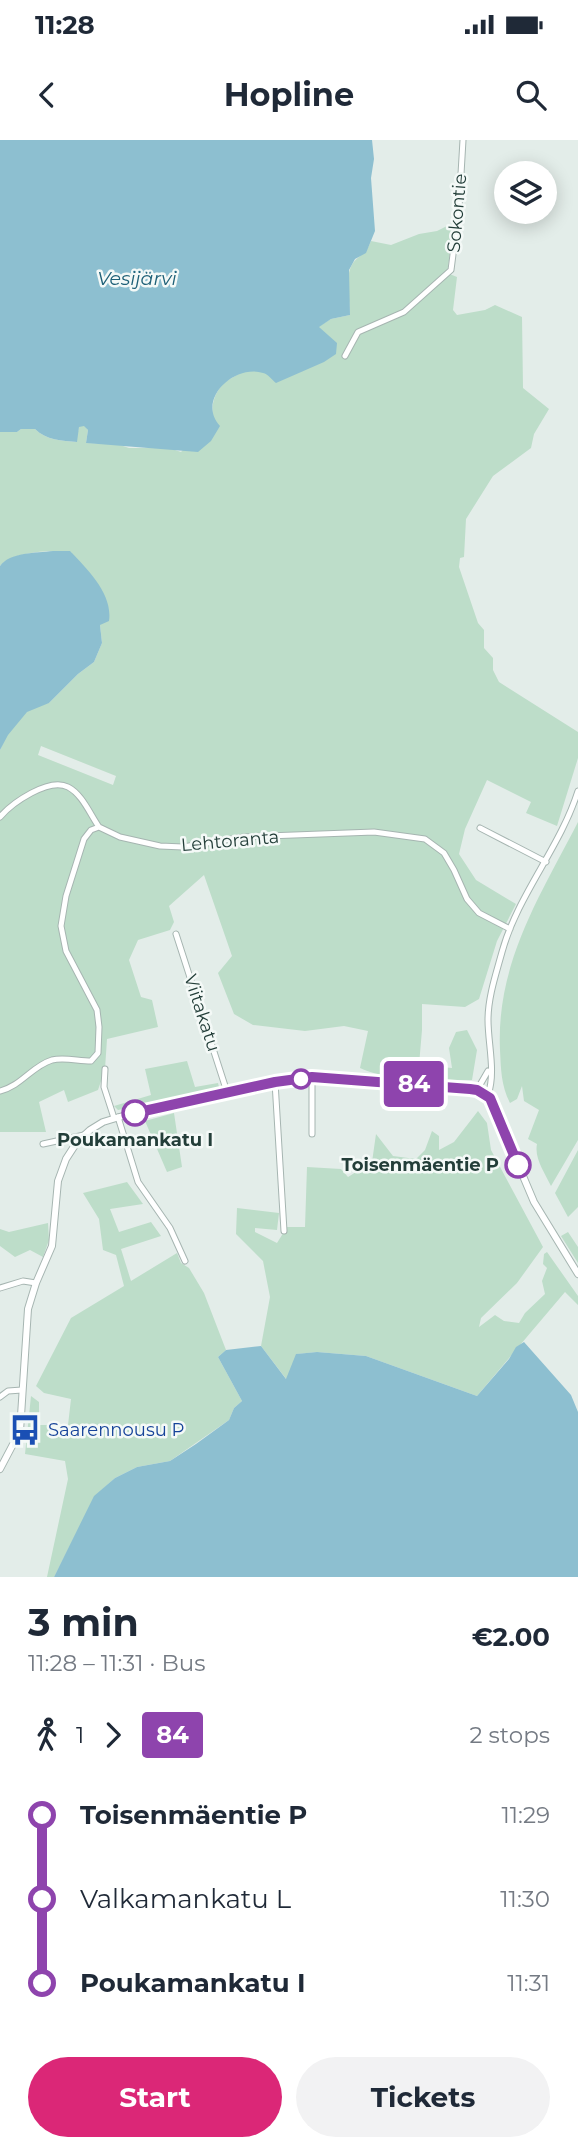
<!DOCTYPE html>
<html lang="en">
<head>
<meta charset="utf-8">
<style>
	:root { --surface:#fff; --page:#f2f2f3; --text:#1f2937; --muted:#747a83; --accent:#db2777 }
	body { margin:0; font-family:Montserrat,sans-serif; background:var(--page); color:var(--text); height:100vh; display:flex; flex-direction:column; font-size:26px; white-space:nowrap }
	* { box-sizing:border-box; margin:0 }
	p { font-size:23px; color:var(--muted) }
	.icon { flex:none; width:38px; height:38px; fill:none; stroke:currentColor; stroke-width:2; stroke-linecap:round; stroke-linejoin:round }
	.map { position:relative; height:1437px; overflow:hidden }
	.sheet { display:flex; flex-direction:column; background:var(--surface); flex:1 }
	.sheet>* { flex:none }
	.badge { padding:0 14px; border-radius:5px; font-size:24px; line-height:46px }
	.fabs { position:absolute; left:494px; top:21px; display:grid; gap:14px }
	.fabs a { display:grid; place-items:center; width:63px; height:63px; border-radius:50%; background:var(--surface); box-shadow:0 4px 18px #0003; font-size:35px }
	.map>.badge { position:absolute; translate:-50% -50%; box-shadow:0 0 0 4px #fff }
	.legs { display:flex; align-items:center; gap:10px; height:77px; padding:0 28px; font-size:23px }
	.legs p { margin-inline-start:auto }
	.overview { display:flex; align-items:center; justify-content:space-between; height:119px; padding:0 28px }
	h1 { font-size:38px; font-weight:700; line-height:52px }
	.button { display:flex; gap:14px; margin-top:auto; padding:14px 28px }
	.button a { flex:1; height:80px; border-radius:42px; background:var(--accent); color:#fff; font-size:28px; font-weight:700; line-height:80px; text-align:center }
	.button a+a { background:var(--page); color:var(--text) }
	ul { padding:0 28px; list-style:none }
	li { display:flex; align-items:center; gap:24px; height:84px; font-size:26px }
	li i { display:grid; place-items:center; width:10px; height:100%; margin:0 9px; background:currentColor }
	li i::after { content:''; width:18px; height:18px; margin:-9px; border:5px solid; border-radius:50%; background:var(--surface) }
	li p { margin-inline-start:auto }
	li:first-child i { background:linear-gradient(#0000 50%,currentColor 0) }
	li:last-child i { background:linear-gradient(currentColor 50%,#0000 0) }
	.status { display:flex; justify-content:space-between; align-items:center; height:49px; padding:0 35px; background:var(--surface); direction:ltr }
	.status svg { height:19px; fill:currentColor }
	header { display:flex; justify-content:space-between; align-items:center; height:91px; padding:0 28px; background:var(--surface); font-size:32px; font-weight:700 }
	.map>svg:first-child { display:block }
</style>
</head>
<body>
<div class="status"><b>11:28</b><svg viewBox="0 0 49 12"><path d="M0 12V9h3v3zM5 12V6h3v6zM10 12V3h3v9zM15 12V0h3v12zM26 1h20v11H26zM47 4h2v5h-2z"/></svg></div>
<header><svg class="icon" aria-label="back" viewBox="0 0 24 24"><path d="M15 5l-7 7 7 7"/></svg>Hopline<svg class="icon" aria-label="search" viewBox="0 0 24 24"><circle cx="10" cy="10" r="6"/><path d="M15 15l6 6"/></svg></header>
<div class="map">
<svg width="578" height="1437" viewBox="0 0 578 1437">
	<rect width="100%" height="100%" fill="#e3ede9"/>
	<path fill="#bdddc9" fill-rule="evenodd" d="M455,82L447,133L457,137L453,170L457,175L485,170L495,165L522,177L523,248L549,269L534,294L531,308L493,336L466,379L464,417L460,418L459,427L478,483L484,490V508L493,518V530L499,542L578,592V618L557,686L526,673L531,662L487,640L465,689L459,714L476,740L516,764L497,801L479,859L465,867L422,864V890L419,925L452,928L449,908L456,892L467,890L477,910L472,940C438,940 391,942 360,928L368,891L344,886L305,891L253,885L234,874L218,833L232,816L204,735L169,766L174,782L170,790L138,800L129,820L141,857L152,860L158,887L107,899L105,929L98,950L68,962L64,950L39,962L46,992H0V610L20,566L49,563L78,534L94,522L102,503L100,485L71,412C54,409 10,412 0,426V292H17L21,289H35C46,300 62,301 76,302L79,286H85L88,290L86,303L117,304L129,308H169L181,312L213,279C211,264 214,253 225,242L331,179L350,175C350,160 344,136 353,123C361,113 365,116 371,101L391,105L419,94L437,91ZM41,606L116,636L113,645L38,615Z
		M578,682V1000L551,1046C545,1033 534,1018 537,1004L528,999L539,970L524,961L522,946L517,959L510,963C501,945 501,930 500,910C496,823 540,756 578,682Z
		M187,921L195,947L218,943L219,947L118,970L114,966L151,955L145,929Z
		M478,971L487,983L491,1010L543,1107L517,1143L481,1178L479,1187L495,1175L504,1181L519,1183L525,1173L545,1154L542,1141L547,1128L543,1124L544,1114L547,1112L578,1156V1165L565,1152L477,1256L366,1216L317,1212L297,1214L287,1240L261,1206L270,1157L263,1121L236,1094L237,1068L279,1073L277,1090L255,1088V1092L277,1103L287,1087H305L307,1027L341,1029L348,1037L372,1022L376,994L393,1016L416,1019L425,1010L432,991L439,996V1010L454,1002Z
		M174,973L182,1027L167,1032L145,981Z
		M578,1010V1067L568,1077L555,1053Z
		M127,1042L143,1064L110,1069L119,1092L151,1082L161,1096L121,1109L131,1141L177,1113L181,1123L189,1128L204,1153L226,1210L218,1217L242,1261L234,1268L229,1280L170,1321L137,1327L115,1338L95,1356L54,1437H47L68,1339L65,1321L25,1314L31,1256L39,1262V1285H68L71,1259L44,1253L36,1246L71,1178L124,1146L116,1115L103,1110L99,1079L83,1053Z
		M48,1083L49,1100L43,1117L30,1110L15,1117L0,1106V1089L9,1092Z
		M568,1092L578,1107V1123L561,1096Z"/>
	<path fill="#8dbfd0" d="M0,0H372L374,19L371,38L375,91L366,113L355,119L349,130L350,175L331,179L319,187L337,203L336,214L324,222L276,243C272,240 268,234 263,233C234,224 196,260 220,286L211,301L198,312L86,303L88,290L84,286L79,287L77,302C62,301 46,300 35,289H21L17,292H0Z
		M53,411H70C88,430 113,454 109,481L100,485L102,503L94,522L78,534L49,563L27,572L8,595L0,610V426C10,412 36,413 53,411Z
		M524,1202L571,1255L578,1272V1437H54L94,1356L115,1338L137,1327L170,1321L196,1304L229,1280L234,1268L242,1261L218,1217L226,1210L261,1206L286,1239L296,1214L317,1212L366,1216L477,1256L509,1219L516,1207Z"/>
	<g fill="none" stroke-linecap="round" stroke-linejoin="round">
		<defs>
			<path id="minor" d="M345,216L358,192L404,172L451,130L459,68L463,0
				M0,677C12,663 49,637 68,647C82,654 90,674 99,687
				M480,688L546,722
				M176,794L227,952
				M105,929L104,947L114,978
				M275,942L284,1091
				M477,950L488,931
				M0,951C21,946 32,926 52,920C64,917 78,921 91,921L98,913L99,887L97,870L66,811L61,786L66,756L84,699L91,690L99,687L120,697L160,706L183,707L244,697L374,692L425,699L444,713L454,730L467,759L479,773L510,789
				M488,955C496,932 488,904 488,880C488,857 496,834 502,812C518,754 560,708 578,651
				M118,977L138,1042L170,1088L185,1121
				M312,994V938
				M43,1004L84,995
				M0,1148L23,1141L36,1143
				M0,1257L8,1251L22,1250"/>
			<path id="tertiary" d="M0,1329L20,1291L28,1169L36,1143L52,1106L58,1041L66,1019L77,1002L90,990L103,982L136,972L275,942L312,938L477,950L490,958L534,1062L578,1134"/>
		</defs>
		<use href="#minor" stroke="#a6b5b1" stroke-width="7"/>
		<use href="#tertiary" stroke="#a6b5b1" stroke-width="8"/>
		<use href="#minor" stroke="#fff" stroke-width="5"/>
		<use href="#tertiary" stroke="#fff" stroke-width="6"/>
	</g>
	<g fill="none" stroke-linecap="round" stroke-linejoin="round">
		<defs>
			<path id="line-1" d="M135,973L275,942L312,937L470,949L477,950L490,958L518,1025"/>
		</defs>
		<use href="#line-1" stroke="#fff" stroke-width="16"/>
		<use href="#line-1" stroke="#8e44ad" stroke-width="10"/>
	</g>
	<defs>
		<symbol id="bus-bare" viewBox="-9 -9 18 18"><path d="M-5-6H5V4H4V6H2V4H-2V6H-4V4H-5ZM-3.5-4V0h7V-4ZM-3.5 1.2v1.5H-2V1.2ZM2 1.2v1.5H3.5V1.2Z" fill="#1a4fb4" stroke="#f4f9f7" stroke-width="2.5" paint-order="stroke"/></symbol>
	</defs>
	<g fill-rule="evenodd">
		<use href="#bus-bare" x="3" y="1268" width="44" height="44"/>
	</g>
	<g fill="#fff" stroke="#8e44ad" stroke-width="3.5">
		<circle cx="301" cy="939" r="9"/>
		<circle cx="135" cy="973" r="12"/>
		<circle cx="518" cy="1025" r="12"/>
	</g>
	<g text-anchor="middle" stroke-width="5" stroke-linejoin="round" paint-order="stroke">
		<g font-size="18" fill="#233e39" stroke="#f4f9f7">
			<text transform="translate(457 73) rotate(-85)" y="6">Sokontie</text>
			<text transform="translate(230 701) rotate(-5)" y="6">Lehtoranta</text>
			<text transform="translate(202 873) rotate(72)" y="6">Viitakatu</text>
		</g>
		<g font-size="18" font-weight="bold" fill="#233e39" stroke="#f4f9f7">
			<text x="135" y="1006">Poukamankatu I</text>
			<text x="499" y="1031" text-anchor="end">Toisenmäentie P</text>
		</g>
		<g font-size="18" fill="#164399" stroke="#f4f9f7" text-anchor="start">
			<text x="48" y="1296">Saarennousu P</text>
		</g>
		<g font-size="19" font-style="italic" fill="#1f6178" stroke="#f4f9f7">
			<text x="137" y="145">Vesijärvi</text>
		</g>
	</g>
</svg>
<div class="fabs">
<a><svg class="icon" aria-label="layers" viewBox="0 0 24 24"><path d="M12 4l9 5-9 5-9-5zM3 14l9 5 9-5"/></svg></a>
</div>
<b class="badge" style="left:414px;top:944px;background:#8e44ad;color:#fff">84</b>
</div>
<section class="sheet">
<div class="overview"><div><h1>3 min</h1><p>11:28 – 11:31 · Bus</p></div><b>€2.00</b></div>
<div class="legs"><svg class="icon" aria-label="walk" viewBox="0 0 24 24"><circle cx="13" cy="4" r="2"/><path d="M13 8l-2 6 4 7M11 14l-3 7M7 12l3-4h3l4 4"/></svg>1<svg class="icon" aria-label="forward" viewBox="0 0 24 24"><path d="M9 5l7 7-7 7"/></svg><b class="badge" style="background:#8e44ad;color:#fff">84</b><p>2 stops</p></div>
<ul>
<li><i style="color:#8e44ad"></i><b>Toisenmäentie P</b><p>11:29</p></li>
<li><i style="color:#8e44ad"></i><span>Valkamankatu L</span><p>11:30</p></li>
<li><i style="color:#8e44ad"></i><b>Poukamankatu I</b><p>11:31</p></li>
</ul>
<div class="button"><a>Start</a><a>Tickets</a></div>
</section>
</body>
</html>
